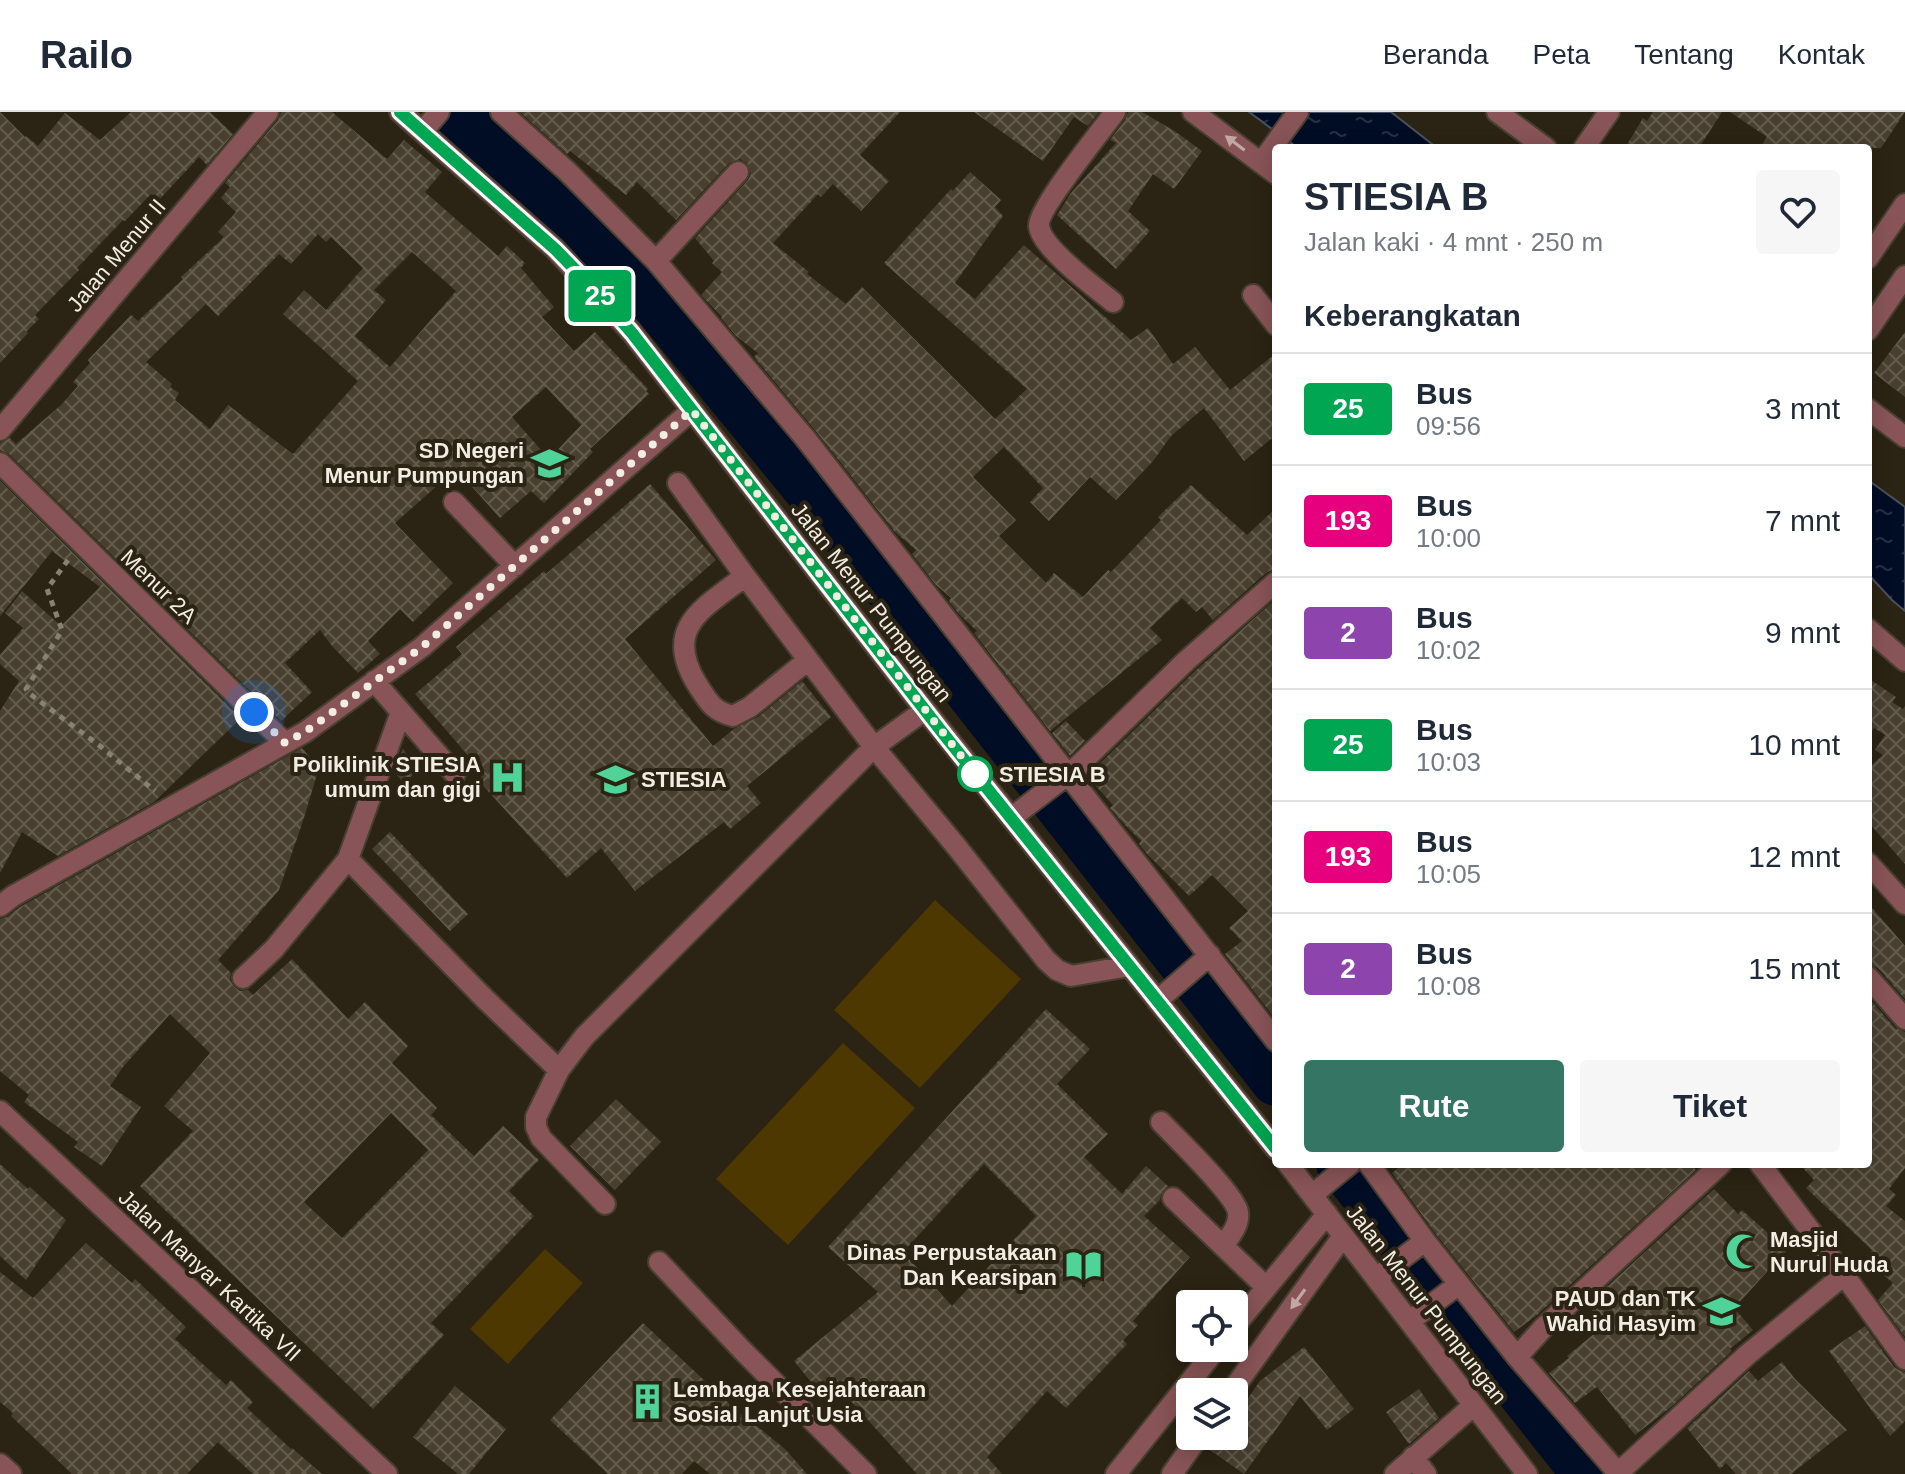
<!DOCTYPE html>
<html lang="id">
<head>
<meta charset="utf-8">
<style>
	:root { --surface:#fff; --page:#f6f6f7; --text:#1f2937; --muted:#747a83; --line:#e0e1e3; --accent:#357563 }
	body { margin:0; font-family:Arial,sans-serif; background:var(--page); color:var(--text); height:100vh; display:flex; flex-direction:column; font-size:30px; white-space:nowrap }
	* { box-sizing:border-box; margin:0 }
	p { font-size:26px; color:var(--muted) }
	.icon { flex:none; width:44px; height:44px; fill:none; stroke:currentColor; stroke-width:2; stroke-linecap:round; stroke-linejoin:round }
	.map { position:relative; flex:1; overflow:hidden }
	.side { position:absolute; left:1272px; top:32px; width:600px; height:1024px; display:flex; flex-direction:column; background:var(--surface); border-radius:8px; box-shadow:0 4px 20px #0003 }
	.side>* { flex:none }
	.badge { padding:0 16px; border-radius:6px; font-size:28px; line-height:52px }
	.fabs { position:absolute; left:1176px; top:1178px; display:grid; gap:16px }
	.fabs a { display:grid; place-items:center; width:72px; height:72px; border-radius:8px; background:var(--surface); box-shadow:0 4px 20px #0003; font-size:40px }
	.you { position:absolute; width:40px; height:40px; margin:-20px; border:6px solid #fff; border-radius:50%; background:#1a73e8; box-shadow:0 0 0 12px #1a73e833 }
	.map>.badge { position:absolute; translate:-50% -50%; box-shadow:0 0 0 4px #fff }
	h2 { padding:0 32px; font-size:30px; line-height:72px }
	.round { display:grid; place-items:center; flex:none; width:84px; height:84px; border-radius:8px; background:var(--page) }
	.head { display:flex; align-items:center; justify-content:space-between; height:136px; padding:0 32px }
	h1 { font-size:38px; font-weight:600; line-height:60px }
	.action { display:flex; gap:16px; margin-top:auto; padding:16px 32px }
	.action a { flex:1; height:92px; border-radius:8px; background:var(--accent); color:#fff; font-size:32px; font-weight:600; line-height:92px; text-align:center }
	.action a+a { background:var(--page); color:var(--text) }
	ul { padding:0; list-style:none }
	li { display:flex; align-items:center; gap:24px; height:112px; padding:0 32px; border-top:2px solid var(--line) }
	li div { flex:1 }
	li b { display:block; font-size:30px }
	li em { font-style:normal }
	li .badge { min-width:88px; font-weight:700; text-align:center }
	header { display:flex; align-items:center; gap:48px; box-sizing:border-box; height:112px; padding:0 40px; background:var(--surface); border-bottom:2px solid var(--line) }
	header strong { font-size:38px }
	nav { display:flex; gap:44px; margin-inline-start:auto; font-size:28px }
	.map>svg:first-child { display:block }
</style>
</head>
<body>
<header>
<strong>Railo</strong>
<nav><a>Beranda</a><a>Peta</a><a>Tentang</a><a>Kontak</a></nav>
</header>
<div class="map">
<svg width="1905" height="1362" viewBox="0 0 1905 1362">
	<defs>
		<pattern id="water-ripples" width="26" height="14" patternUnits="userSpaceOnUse" patternTransform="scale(2)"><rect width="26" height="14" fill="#000d25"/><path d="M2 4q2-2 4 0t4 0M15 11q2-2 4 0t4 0" fill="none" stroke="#263144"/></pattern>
		<pattern id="building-cross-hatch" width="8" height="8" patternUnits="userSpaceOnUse" patternTransform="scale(2)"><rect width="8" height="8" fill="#483f2f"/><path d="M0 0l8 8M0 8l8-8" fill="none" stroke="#635b4d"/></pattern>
	</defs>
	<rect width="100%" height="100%" fill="#2b2313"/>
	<path fill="#4d3802" d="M935,788L1021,867L920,976L834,898Z
		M843,931L915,996L788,1133L716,1067Z
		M545,1137L583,1171L508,1252L470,1217Z"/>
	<path fill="url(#water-ripples)" stroke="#49505e" stroke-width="2" d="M1249,0H1391L1437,36H1298Z
		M1868,368L1905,395V499L1892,488L1868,462Z"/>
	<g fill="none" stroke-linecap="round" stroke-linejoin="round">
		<path stroke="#000d25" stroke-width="50" d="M455,0L655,190L874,457L1276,969
			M1341,1052L1587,1362"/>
	</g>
	<path fill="url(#building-cross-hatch)" fill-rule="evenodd" d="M0,0L25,25L26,24L38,34L65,1L100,28L131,0H210L233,22L207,53L199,45L158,89L151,82L125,109L123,108L77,156L79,158L35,203L39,207L26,220L28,221L0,251Z
		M281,0H332L387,47L404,28L442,60L425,80L498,144L507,134L525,151L521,156L554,195L542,205L574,239L595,220L648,277L646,279L649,282L590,337L593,340L544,391L531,379L500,406L456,357L395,411L453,471L413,510L400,497L368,529L380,542L358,561L332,534L320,518L285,551L312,580L281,609L9,342L0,338V331L10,326L16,332L61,293L78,274L73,270L90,251L88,248L131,203L138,209L183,167L181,165L224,125L218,120L236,100L221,86L230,75L225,71L278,8ZM318,122L326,130L331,125L363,156L326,198L304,178L283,202L358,269L293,342L228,293L210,317L175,288L179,281L170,275L172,272L146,250L206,192L218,204L279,142L291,152ZM412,140L456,179L390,255L355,224L386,188L374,178ZM546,275L581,313L549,347L512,305Z
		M520,0H900L860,43L889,69L861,99L833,72L821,85L818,82L773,131L809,160L807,162L846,192L862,175L995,307L1027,277L884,151L951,77L953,79L970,60L1001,88L995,95L1003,104L955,171L975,187L1024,133L1131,228L1148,216L1173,252L1195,235L1230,278L1276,241V323L1244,349L1204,296L1171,324L1153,349L1116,388L1090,365L1049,409L1030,390L1043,376L1004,335L973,365L1016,408L999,424L1046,471L1054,461L1083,485L1108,458L1111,460L1161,408L1158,405L1191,373L1247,423L1276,396V457L1267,460L1213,508L1202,495L1196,500L1182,486L1150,516L1162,528L1050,619L974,521L977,519L959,502L949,489L951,486L936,473L912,442L916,438L895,420L815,318L754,245L758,241L736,224L721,206L722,205L701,183L722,160L712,151L714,149L695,126L748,68L751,62L747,51L740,47L729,51L676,108L637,70L626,83L570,39L567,42Z
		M974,0H1099L1088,14L1074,5L1043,49Z
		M1128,0H1142L1176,20L1202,39L1174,77L1153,62L1128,99L1150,119L1116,157L1057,103L1071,81L1116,31L1110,28L1125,8Z
		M1653,0H1722L1699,36H1625L1643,6L1647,9Z
		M1730,0H1905L1881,36H1760L1767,25Z
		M1905,220V285L1874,261Z
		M0,369L241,606L154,690L58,744L22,720L0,761V599L19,569L0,552V543L23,516L5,501L22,479L61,514L100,475L52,439L0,504Z
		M650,372L716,448L625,527L713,634L735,616L758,605L802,569L831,605L747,674L761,691L730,717L724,710L635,779L601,736L567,766L478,668L484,662L415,582L462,542L456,535L544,459L546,462Z
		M1276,487V908L1225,842L1242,829L1229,816L1248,799L1212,763L1189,784L1147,742L1139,732L1141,729L1122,710L1110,696L1113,693L1087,664L1195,559Z
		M1868,566L1896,585L1892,590L1903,597L1905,594V752L1868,710V656L1883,643L1875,638L1885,623L1874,616L1868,625Z
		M1066,609L1085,629L1070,644L1052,621Z
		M302,636L319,656L302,712L279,778L218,848L231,861L230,868L234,875L240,879L248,878L253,883L292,847L348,907L365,890L408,934L392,951L437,996L431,1003L474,1044L503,1014L539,1048L509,1079L534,1104L431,1211L444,1223L373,1297L140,1074L193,1019L164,994L210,941L170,902L123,955L110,974L141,995L102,1054L74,1035L78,1030L24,990L29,983L0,959V807L7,805L20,795ZM391,1001L428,1038L342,1126L304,1090Z
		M403,637L419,656L405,672L393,659Z
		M390,720L468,802L450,819L372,737Z
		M1868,791L1905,834V887L1878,856L1868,852Z
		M1868,885L1895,916L1905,920V1056L1889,1077L1896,1083L1886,1094L1905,1109V1225L1878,1188L1893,1171L1865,1147L1872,1138L1806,1076L1814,1068L1799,1052H1868Z
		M1046,897L1090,937L1057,972L1108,1022L1084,1045L1122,1082L1146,1054L1168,1074L1161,1082L1160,1088L1144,1104L1190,1145L1133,1209L1138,1213L1123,1228L1127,1232L1066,1296L1047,1279L987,1345L1002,1362H917L837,1274L823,1285L794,1249L878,1180L828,1135ZM984,1052L1036,1104L952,1194L903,1140Z
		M616,987L661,1030L615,1078L570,1034Z
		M0,1052L28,1077L30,1075L66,1108L26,1168L0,1144Z
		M1403,1052H1691L1696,1058L1537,1203L1514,1220L1435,1121L1392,1061Z
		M1714,1077L1738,1102L1742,1098L1787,1138L1734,1196L1753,1218L1730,1237L1732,1239L1671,1295L1635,1323L1597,1275L1575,1291L1549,1261L1569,1246L1567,1244L1605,1213L1587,1193Z
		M86,1131L132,1171L135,1167L186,1215L175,1227L226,1273L231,1268L253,1290L247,1296L291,1337L292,1336L322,1362H253L218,1330L187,1362H72L11,1304L13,1301L0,1290V1160L33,1186Z
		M643,1211L751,1312L752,1310L785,1337L807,1362H710L694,1349L682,1362H608L550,1308Z
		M1865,1214L1894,1255L1899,1258L1905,1260V1309L1890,1324L1829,1239Z
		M1304,1235L1354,1297L1327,1318L1300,1284L1244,1362L1210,1338L1221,1324H1234V1306L1260,1269Z
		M1782,1250L1795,1267L1847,1318L1791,1362H1736L1726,1351L1720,1357L1687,1316L1749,1259L1758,1269Z
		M455,1274L506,1317L469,1362H458L413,1325Z
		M1419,1277L1439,1306L1409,1332L1386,1300Z"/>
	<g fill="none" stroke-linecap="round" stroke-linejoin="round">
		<defs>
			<path id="minor" d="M400,0L555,137L632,221L925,598L1276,1037
				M501,0L568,60L656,149L805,326L1276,929
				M1193,0L1276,62
				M1497,0L1546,36
				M423,19L439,0
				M1584,36L1609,0
				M1261,51L1298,0
				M1868,146L1905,92
				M656,149L738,60
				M1253,183L1276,213
				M1113,190C1096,176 1041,136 1039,114C1037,98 1102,18 1115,0
				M1868,218L1905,164
				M1868,297L1905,325
				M0,318L268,0
				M0,351L285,631
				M678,371L745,464L874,635L956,734L1046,848L1057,858L1071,864L1129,854
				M454,390L515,454
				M745,464C704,496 662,515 697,572C708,589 712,599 733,604L750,595L808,548
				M1868,517L1905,549
				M374,569L455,662
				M1011,706L1075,657L1186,549L1276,470
				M348,747L484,886L559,958L584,925L874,635L925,598
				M1868,751L1905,792
				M0,794L13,784L305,620L422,535L692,298
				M1868,865L1905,907
				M243,866L274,837L348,747L401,600
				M1157,889L1210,843
				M559,958L536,1005V1015L541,1026L605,1092
				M0,999L387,1362
				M1161,1010C1177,1027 1234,1081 1238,1100C1240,1113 1230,1124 1223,1134L1266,1175
				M1288,1052L1527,1362
				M1369,1052L1425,1129L1517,1245L1619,1362
				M1760,1052L1844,1163L1905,1247
				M1312,1083L1350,1052
				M1173,1086L1223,1134
				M659,1150L744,1240L866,1362
				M1376,1166L1425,1129
				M1410,1209L1459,1172
				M1234,1215L1327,1102
				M1517,1245L1544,1215L1721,1052
				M1231,1280L1343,1124
				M1413,1345L1426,1362
				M0,1352L11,1362
				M1116,1362L1217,1236
				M1172,1362L1199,1324
				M1395,1362L1474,1293
				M1617,1362L1747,1243L1844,1163"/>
		</defs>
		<use href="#minor" stroke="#473f30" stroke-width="24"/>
		<path stroke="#878173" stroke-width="5" stroke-dasharray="6 6" stroke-linecap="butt" d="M68,448L47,477L62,518L26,577L30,582L100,634L155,679"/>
		<use href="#minor" stroke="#885457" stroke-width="20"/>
	</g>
	<defs><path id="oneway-solid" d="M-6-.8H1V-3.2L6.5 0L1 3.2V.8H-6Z" transform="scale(2)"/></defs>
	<g fill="#c2a8a3">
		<use href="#oneway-solid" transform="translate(1235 31) rotate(-143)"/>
		<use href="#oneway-solid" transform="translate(1298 1187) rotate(126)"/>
	</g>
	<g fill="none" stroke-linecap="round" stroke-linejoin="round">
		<defs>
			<path id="line" d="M400,0L555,137L590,173L632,221L942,620L1276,1037"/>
		</defs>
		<use href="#line" stroke="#fff" stroke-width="18"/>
		<use href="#line" stroke="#00a651" stroke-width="12"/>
		<path stroke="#f2ede2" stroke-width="8" stroke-dasharray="0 14.4" d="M254,600L285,631L305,620L422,535L692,298L976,663L975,662"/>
	</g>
	<defs>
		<symbol id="school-bare" viewBox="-9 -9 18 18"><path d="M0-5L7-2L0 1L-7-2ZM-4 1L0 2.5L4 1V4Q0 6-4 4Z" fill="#4fd399" stroke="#2b2313" stroke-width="2.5" paint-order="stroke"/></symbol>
		<symbol id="hospital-bare" viewBox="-9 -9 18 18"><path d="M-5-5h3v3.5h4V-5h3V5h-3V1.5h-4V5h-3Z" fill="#4fd399" stroke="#2b2313" stroke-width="2.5" paint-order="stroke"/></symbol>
		<symbol id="university-bare" viewBox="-9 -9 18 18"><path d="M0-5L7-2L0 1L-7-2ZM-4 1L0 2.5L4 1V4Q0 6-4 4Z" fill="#4fd399" stroke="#2b2313" stroke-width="2.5" paint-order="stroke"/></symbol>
		<symbol id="mosque-bare" viewBox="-9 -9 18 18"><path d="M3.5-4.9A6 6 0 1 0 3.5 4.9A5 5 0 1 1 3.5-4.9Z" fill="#4fd399" stroke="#2b2313" stroke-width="2.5" paint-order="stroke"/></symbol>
		<symbol id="library-bare" viewBox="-9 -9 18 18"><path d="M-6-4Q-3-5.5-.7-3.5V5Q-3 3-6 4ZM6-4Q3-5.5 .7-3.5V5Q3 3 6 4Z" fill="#4fd399" stroke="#2b2313" stroke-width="2.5" paint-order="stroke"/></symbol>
		<symbol id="building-bare" viewBox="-9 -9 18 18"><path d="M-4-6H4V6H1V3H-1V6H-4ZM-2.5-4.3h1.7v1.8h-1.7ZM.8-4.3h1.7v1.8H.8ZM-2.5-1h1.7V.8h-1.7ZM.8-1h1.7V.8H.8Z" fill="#4fd399" stroke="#2b2313" stroke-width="2.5" paint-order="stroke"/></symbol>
	</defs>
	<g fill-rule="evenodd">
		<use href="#school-bare" x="524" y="326" width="51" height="51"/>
		<use href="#hospital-bare" x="482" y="640" width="51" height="51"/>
		<use href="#university-bare" x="590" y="642" width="51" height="51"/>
		<use href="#mosque-bare" x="1718" y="1114" width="51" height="51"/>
		<use href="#library-bare" x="1058" y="1128" width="51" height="51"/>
		<use href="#school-bare" x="1696" y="1174" width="51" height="51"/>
		<use href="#building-bare" x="622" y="1264" width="51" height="51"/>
	</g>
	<circle fill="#fff" stroke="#00a651" stroke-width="4" cx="975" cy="662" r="16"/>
	<g text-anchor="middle" stroke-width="8" stroke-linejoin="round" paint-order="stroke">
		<g font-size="22" fill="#f2ede2" stroke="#2b2313">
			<text transform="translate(116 143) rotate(-50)" y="8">Jalan Menur II</text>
			<text transform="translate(159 474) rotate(44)" y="8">Menur 2A</text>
			<text transform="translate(872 490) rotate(52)" y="8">Jalan Menur Pumpungan</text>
			<text transform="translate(210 1163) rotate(43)" y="8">Jalan Manyar Kartika VII</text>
			<text transform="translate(1427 1192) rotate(52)" y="8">Jalan Menur Pumpungan</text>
		</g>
		<g font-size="22" font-weight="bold" fill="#f2ede2" stroke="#2b2313" text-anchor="end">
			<text x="524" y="346">SD Negeri<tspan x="524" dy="25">Menur Pumpungan</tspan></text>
			<text x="481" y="660">Poliklinik STIESIA<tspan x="481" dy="25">umum dan gigi</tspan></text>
			<text x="641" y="675" text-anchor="start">STIESIA</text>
			<text x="1770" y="1135" text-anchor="start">Masjid<tspan x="1770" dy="25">Nurul Huda</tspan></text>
			<text x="1057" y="1148">Dinas Perpustakaan<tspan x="1057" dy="25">Dan Kearsipan</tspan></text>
			<text x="1696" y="1194">PAUD dan TK<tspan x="1696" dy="25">Wahid Hasyim</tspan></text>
			<text x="673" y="1285" text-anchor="start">Lembaga Kesejahteraan<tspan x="673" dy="25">Sosial Lanjut Usia</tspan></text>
		</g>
		<g font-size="22" font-weight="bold" fill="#f2ede2" stroke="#2b2313" text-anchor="start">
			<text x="999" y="670">STIESIA B</text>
		</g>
	</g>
</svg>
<div class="fabs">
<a><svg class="icon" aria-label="locate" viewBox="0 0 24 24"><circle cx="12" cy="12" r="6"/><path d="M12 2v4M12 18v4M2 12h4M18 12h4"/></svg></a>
<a><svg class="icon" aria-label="layers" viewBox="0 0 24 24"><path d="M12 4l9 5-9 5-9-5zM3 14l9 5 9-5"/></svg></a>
</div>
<div class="you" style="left:254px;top:600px"></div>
<b class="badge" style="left:600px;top:184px;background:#00a651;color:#fff">25</b>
<section class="side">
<div class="head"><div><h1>STIESIA B</h1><p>Jalan kaki · 4 mnt · 250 m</p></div><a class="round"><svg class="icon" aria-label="heart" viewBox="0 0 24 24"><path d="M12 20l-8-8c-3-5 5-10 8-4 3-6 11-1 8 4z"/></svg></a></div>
<h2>Keberangkatan</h2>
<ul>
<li><span class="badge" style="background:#00a651;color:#fff">25</span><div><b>Bus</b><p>09:56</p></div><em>3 mnt</em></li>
<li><span class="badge" style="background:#e6007e;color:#fff">193</span><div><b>Bus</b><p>10:00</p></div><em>7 mnt</em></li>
<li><span class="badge" style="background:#8e44ad;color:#fff">2</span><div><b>Bus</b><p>10:02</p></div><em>9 mnt</em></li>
<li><span class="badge" style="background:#00a651;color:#fff">25</span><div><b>Bus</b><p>10:03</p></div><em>10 mnt</em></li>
<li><span class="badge" style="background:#e6007e;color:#fff">193</span><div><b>Bus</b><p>10:05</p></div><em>12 mnt</em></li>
<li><span class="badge" style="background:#8e44ad;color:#fff">2</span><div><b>Bus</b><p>10:08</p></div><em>15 mnt</em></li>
</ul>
<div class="action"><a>Rute</a><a>Tiket</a></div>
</section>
</div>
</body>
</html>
